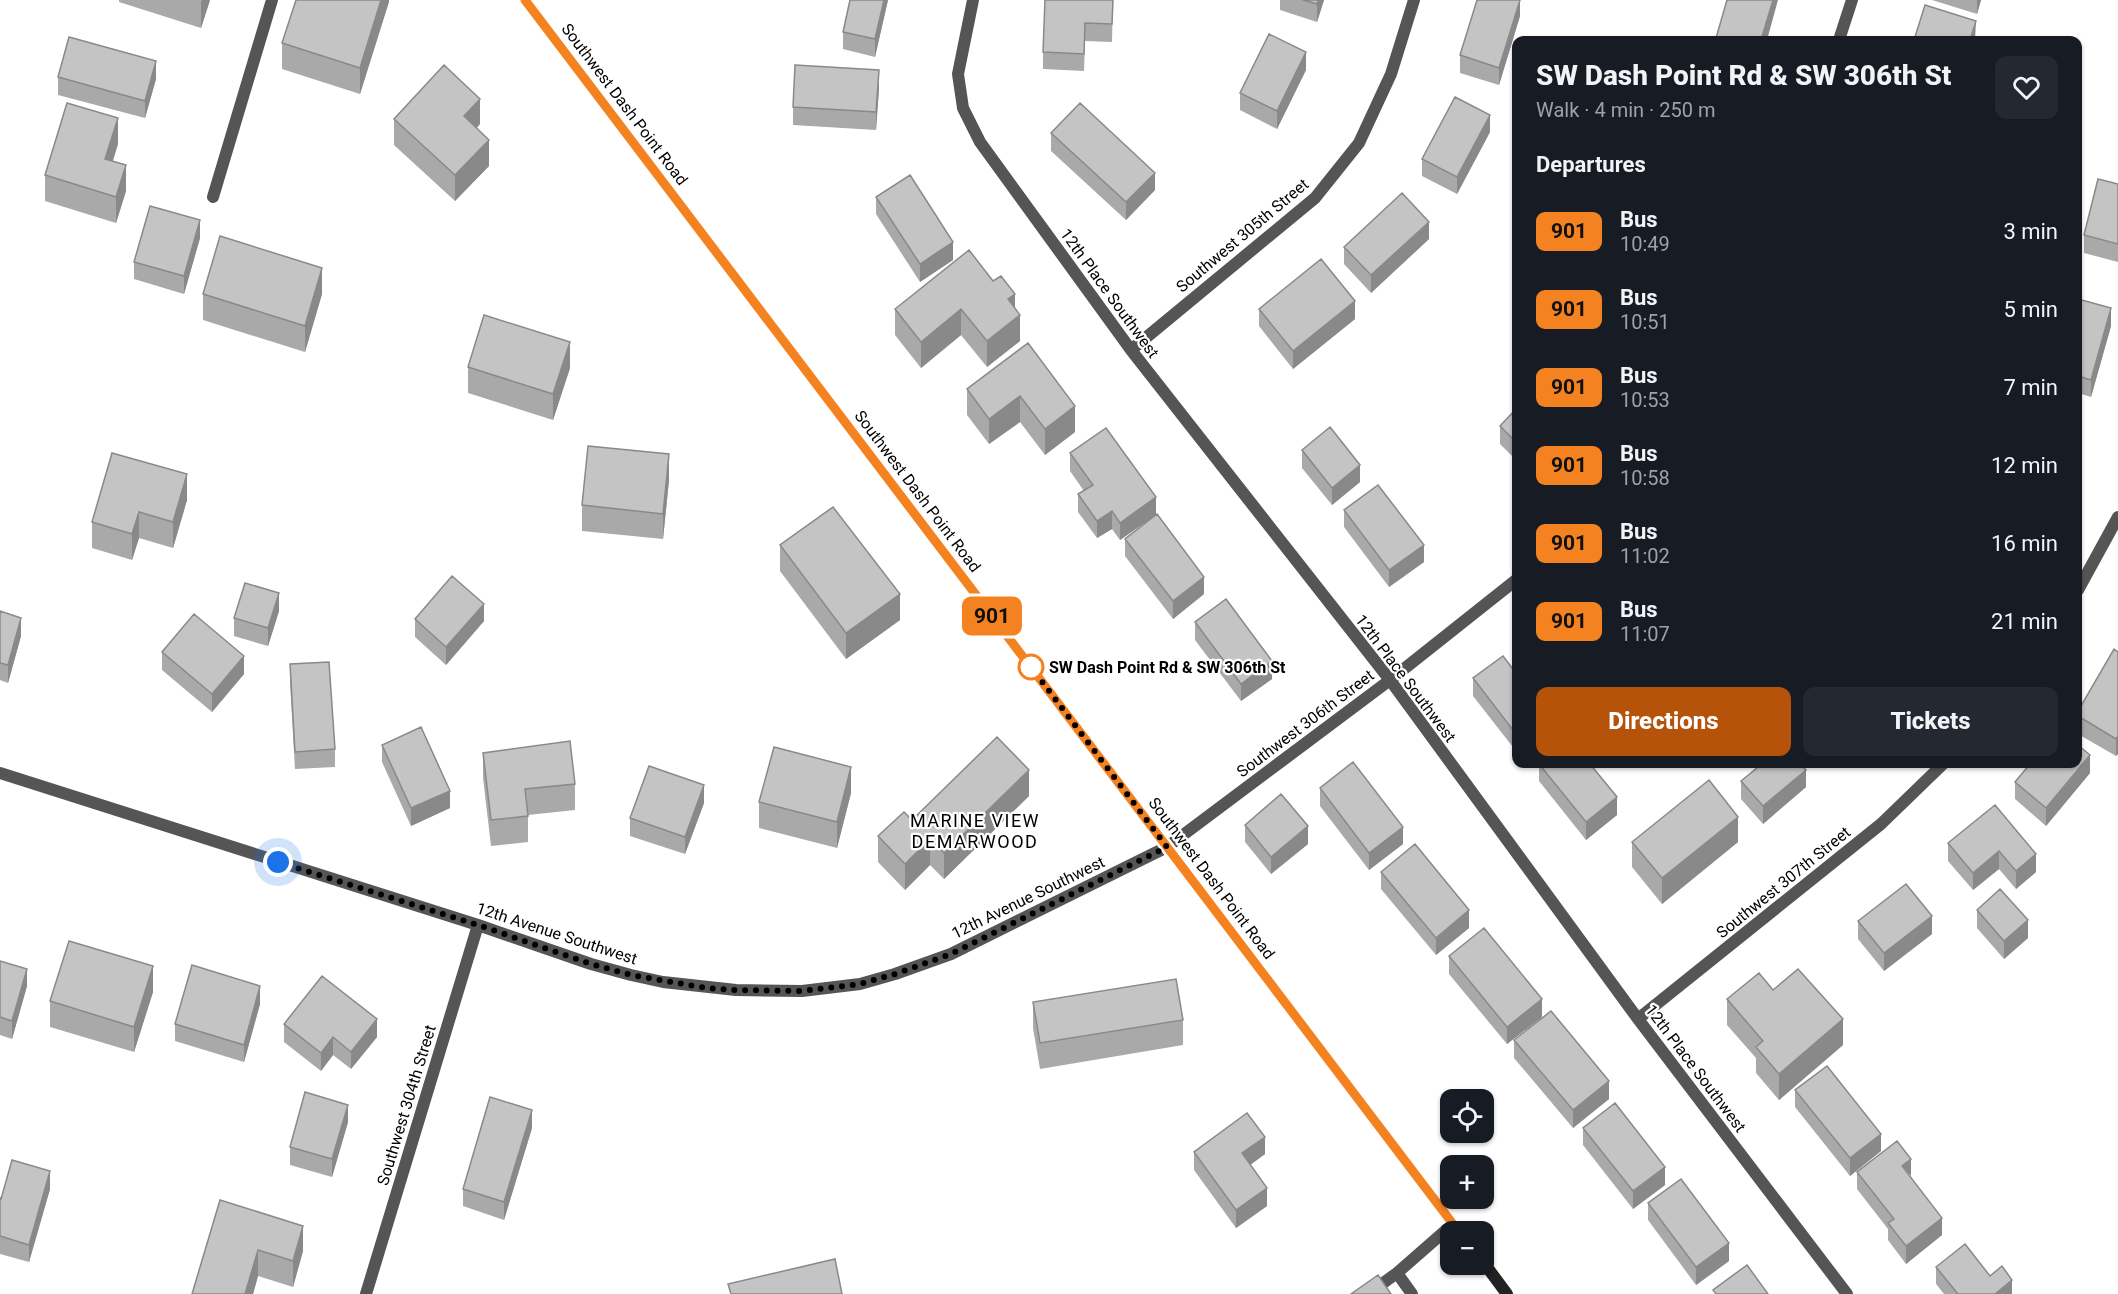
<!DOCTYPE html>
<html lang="en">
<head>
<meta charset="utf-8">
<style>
	:root { --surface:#171b24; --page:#242831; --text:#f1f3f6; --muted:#9ea1a6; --accent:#b45309 }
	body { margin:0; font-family:Roboto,sans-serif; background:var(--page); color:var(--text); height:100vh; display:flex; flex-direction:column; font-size:22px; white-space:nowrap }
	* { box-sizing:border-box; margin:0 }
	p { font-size:20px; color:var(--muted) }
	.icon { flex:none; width:33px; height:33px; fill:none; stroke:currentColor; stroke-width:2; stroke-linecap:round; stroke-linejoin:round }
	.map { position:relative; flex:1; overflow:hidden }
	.drawer { position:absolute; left:1512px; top:36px; width:570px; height:732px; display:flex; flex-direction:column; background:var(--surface); border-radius:12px; box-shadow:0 2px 4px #0004 }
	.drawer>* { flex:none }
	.badge { padding:0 12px; border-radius:9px; font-size:21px; line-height:39px }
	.tools { position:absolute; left:1440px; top:1089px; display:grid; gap:12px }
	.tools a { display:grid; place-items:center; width:54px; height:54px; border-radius:12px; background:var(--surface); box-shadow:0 2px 4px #0004; font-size:30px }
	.you { position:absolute; width:30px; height:30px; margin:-15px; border:4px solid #fff; border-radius:50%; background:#1a73e8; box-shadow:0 0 0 9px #1a73e833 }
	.map>.badge { position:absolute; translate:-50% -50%; box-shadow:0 0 0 3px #fff }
	h2 { padding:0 24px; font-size:22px; line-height:54px }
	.round { display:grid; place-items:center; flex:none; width:63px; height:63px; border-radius:12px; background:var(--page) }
	.overview { display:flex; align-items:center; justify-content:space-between; height:102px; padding:0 24px }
	h1 { font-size:28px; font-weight:800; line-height:45px }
	.cta { display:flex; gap:12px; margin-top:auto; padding:12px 24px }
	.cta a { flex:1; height:69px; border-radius:12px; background:var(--accent); color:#fff; font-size:24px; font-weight:800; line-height:69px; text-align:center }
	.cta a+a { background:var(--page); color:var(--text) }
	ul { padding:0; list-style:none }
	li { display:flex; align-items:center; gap:18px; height:78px; padding:0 24px }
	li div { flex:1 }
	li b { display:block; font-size:22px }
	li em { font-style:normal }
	li .badge { min-width:66px; font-weight:700; text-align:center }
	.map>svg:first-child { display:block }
</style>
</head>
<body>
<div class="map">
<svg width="2118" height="1294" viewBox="0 0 2118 1294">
	<rect width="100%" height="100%" fill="#fff"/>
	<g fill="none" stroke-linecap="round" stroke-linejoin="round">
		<path stroke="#555" stroke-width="12" d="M213,197L272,0
			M1368,1294L1397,1273
			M1412,1294L1397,1273L1453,1224"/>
		<path stroke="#555" stroke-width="12" d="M973,0L958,74L963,108L980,142L1131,350L1390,680L1638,1019L1847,1294
			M1839,40L1852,0
			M1131,350L1315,198L1359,143L1391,74L1414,0
			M2078,590L2118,517
			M0,773L478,925L591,964L631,975L663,982L736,990L802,991L860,984L895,974L951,954L1167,847L1390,680L1516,580
			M1638,1019L1881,824L1943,764
			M366,1294L478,925"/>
		<path stroke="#222" stroke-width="12" d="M525,0L1459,1232
			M1484,1263L1507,1294"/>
	</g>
	<path fill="#a9a9a9" d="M119,0H210L201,28L119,2Z
		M389,0L360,94L282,69V43Z
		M850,0H888L875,57L843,49V32Z
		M1113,0L1112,42L1085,41L1084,71L1043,69V52Z
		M1280,0H1324L1317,22L1280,10Z
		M1520,0V16L1499,85L1460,73V55Z
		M1932,0H1981L1977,14Z
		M1306,70L1277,129L1240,110V93Z
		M58,77L156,79L145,118L58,95Z
		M879,88L876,130L793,125V107Z
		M394,119L480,124L477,128L489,166L455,201L394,145Z
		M1490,132L1457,194L1422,176V159Z
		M1051,133L1155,190L1126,220L1051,151Z
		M118,144L113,161L126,191L116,223L45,201V175Z
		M2118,184V262L2084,253V235Z
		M876,197L953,260L920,282L876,214Z
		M200,238L184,294L134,279V262Z
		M1429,239L1371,293L1344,264V247Z
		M203,294H322L305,352L203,320Z
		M2078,299L2111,326L2091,397L2078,393Z
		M1015,308L1020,341L987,367L961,335L921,368L895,335V309Z
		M1259,309L1355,319L1293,369L1259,326Z
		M1028,343L1075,432L1045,455L1020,422L989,444L967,415V389Z
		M468,367L570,368L553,420L468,393Z
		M1516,409V460L1500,444V426Z
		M1302,450L1360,482L1332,505L1302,468Z
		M1070,453L1156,515L1204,594L1173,619L1125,556V539L1151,518L1120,540L1112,529L1097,538L1078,512V494L1084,491L1070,471Z
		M669,480L663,539L582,531V505Z
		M187,500L173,548L139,538L132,560L92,548V522Z
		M1344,510L1424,562L1389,587L1344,527Z
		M780,545L900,620L846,659L780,571Z
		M0,611L21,636L8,683L0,680Z
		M279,611L268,646L234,636V618Z
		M415,619L484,621L446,665L415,637Z
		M1195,622L1272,679L1241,701L1195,640Z
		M162,652L244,674L212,712L162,670Z
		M2118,652V754L2116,756L2078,734V711Z
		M290,664L335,749V767L295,769L290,682Z
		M1516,673V751L1473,696V678Z
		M382,745L450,808L411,826L382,762Z
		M483,753L575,784V810L528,815V842L491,846L483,778Z
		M1539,764L1617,815L1586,840L1539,781Z
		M1760,764H1800L1806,787L1763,824L1741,799V781Z
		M2090,773L2046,826L2015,799V782Z
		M1320,788L1403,844L1369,870L1320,806Z
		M851,793L837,848L759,828V802Z
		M1029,796L944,879L930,865L905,890L878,862V836L912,820Z
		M704,803L685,854L630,836V818Z
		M1995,805L2036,872L2016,889L1999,869L1973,890L1948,861V843Z
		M1245,825L1308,844L1271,874L1245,842Z
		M1632,842H1738L1662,904L1632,867Z
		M1381,872L1469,928L1436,955L1381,889Z
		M1977,910L2028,938L2004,959L1977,928Z
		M1858,921L1932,934L1884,971L1858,939Z
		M1449,956L1542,1017L1507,1044L1449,974Z
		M0,961L27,986L12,1039L0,1035Z
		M1773,990L1843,1045L1779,1100L1756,1073V1058L1727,1025V999Z
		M153,992L134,1052L50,1027V1001Z
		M1033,1002L1183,1020V1045L1040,1069L1033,1028Z
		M260,1004L244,1062L175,1041V1024Z
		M284,1024L377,1037L351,1069L333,1055L321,1071L284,1042Z
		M1514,1040L1609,1099L1573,1128L1514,1058Z
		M1795,1090L1881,1151L1850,1176L1795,1107Z
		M348,1122L332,1177L290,1165V1147Z
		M532,1128L504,1220L463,1206V1189Z
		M1583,1128L1665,1185L1633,1209L1583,1145Z
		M1194,1152L1265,1154L1250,1165L1267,1206L1236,1228L1194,1170Z
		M1857,1172L1911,1177L1942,1235L1906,1264L1888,1240V1229L1857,1189Z
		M50,1189L29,1262L0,1254V1198Z
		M220,1200L303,1251L293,1287L258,1276L253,1294H192Z
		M1648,1203L1729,1261L1696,1285L1648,1220Z
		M1936,1267L2012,1294H1944L1936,1284Z"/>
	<path fill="#898989" d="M202,0H210L201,28V2Z
		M381,0H389V2L360,94V68Z
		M884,0H888L875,57V39Z
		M1318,0H1324L1317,22V4Z
		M1520,0V16L1499,85V68Z
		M1773,0H1778L1767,40H1761Z
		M1977,0H1981L1977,14Z
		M1976,21L1975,40H1970Z
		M1306,52V70L1277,129V111Z
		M156,61V79L145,118V101Z
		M879,70V88L876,130V112Z
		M480,99V124L464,141V116Z
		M1490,115V132L1457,194V177Z
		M118,118V144L105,184V159Z
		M489,140V166L455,201V175Z
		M126,165V191L116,223V197Z
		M1155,173V190L1126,220V202Z
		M200,220V238L184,294V276Z
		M1429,222V239L1371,293V275Z
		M953,242V260L920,282V264Z
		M322,268V294L305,352V326Z
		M1015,294V319L1020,315V341L987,367V341L1008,299Z
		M1355,301V319L1293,369V351Z
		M2111,308V326L2091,397V380Z
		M961,309V335L921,368V342Z
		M570,342V368L553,420V394Z
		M1020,396V422L989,444V419Z
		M1075,406V432L1045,455V429Z
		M669,454V480L663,539V514Z
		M1360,465V482L1332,505V488Z
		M187,474V500L173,548V522Z
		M1156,497V515L1120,540V523Z
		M1112,511V529L1097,538V521Z
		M139,512V538L132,560V534Z
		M1424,545V562L1389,587V570Z
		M1204,577V594L1173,619V601Z
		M279,593V611L268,646V628Z
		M900,594V620L846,659V633Z
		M484,604V621L446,665V647Z
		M21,618V636L8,683V665Z
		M244,656V674L212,712V694Z
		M1272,661V679L1241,701V684Z
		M2118,736V754L2116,756V739Z
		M2090,755V773L2046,826V808Z
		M851,767V793L837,848V822Z
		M1029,770V796L944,879V853Z
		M1806,770V787L1763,824V806Z
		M704,785V803L685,854V837Z
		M450,791V808L411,826V808Z
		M1617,797V815L1586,840V822Z
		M1738,817V842L1662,904V878Z
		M1308,826V844L1271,874V857Z
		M1403,827V844L1369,870V853Z
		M930,839V865L905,890V864Z
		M1999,851V869L1973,890V873Z
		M2036,854V872L2016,889V871Z
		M1469,910V928L1436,955V938Z
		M1932,916V934L1884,971V953Z
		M2028,920V938L2004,959V941Z
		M153,966V992L134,1052V1027Z
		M27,969V986L12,1039V1021Z
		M260,986V1004L244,1062V1045Z
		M1542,999V1017L1507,1044V1027Z
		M377,1019V1037L351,1069V1052Z
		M1843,1019V1045L1779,1100V1074Z
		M333,1037V1055L321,1071V1053Z
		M1609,1081V1099L1573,1128V1110Z
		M348,1105V1122L332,1177V1159Z
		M532,1110V1128L504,1220V1202Z
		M1881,1134V1151L1850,1176V1158Z
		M1265,1137V1154L1242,1171V1153Z
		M1911,1159V1176L1902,1166Z
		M1665,1167V1185L1633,1209V1191Z
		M50,1171V1189L29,1262V1245Z
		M1267,1188V1206L1236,1228V1210Z
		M1942,1218V1235L1906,1264V1246Z
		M303,1226V1251L293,1287V1261Z
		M1729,1243V1261L1696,1285V1267Z
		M258,1250V1276L253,1294H245Z
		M2012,1280V1294H1995Z"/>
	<path fill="#c4c4c4" stroke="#898989" stroke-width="1.5" d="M296,0H381L360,68L282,43Z
		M850,0H884L875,39L843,32Z
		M1045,0H1113L1112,24L1085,23L1084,54L1043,52Z
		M1303,0H1318L1317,4Z
		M1477,0H1520L1499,68L1460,55Z
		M1727,0H1773L1761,40H1723L1716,38Z
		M1925,5L1976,21L1970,40H1914Z
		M1269,34L1306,52L1277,111L1240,93Z
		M69,37L156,61L145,101L58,77Z
		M444,65L480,99L464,116L489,140L455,175L394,119Z
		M795,65L879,70L876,112L793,107Z
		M1455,97L1490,115L1457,177L1422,159Z
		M67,103L118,118L105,159L126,165L116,197L45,175Z
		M1080,103L1155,173L1126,202L1051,133Z
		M910,175L953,242L920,264L876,197Z
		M2098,179L2118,184V244L2084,235Z
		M1402,193L1429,222L1371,275L1344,247Z
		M150,206L200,220L184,276L134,262Z
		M220,236L322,268L305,326L203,294Z
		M969,250L993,281L1001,276L1015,294L1008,299L1020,315L987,341L961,309L921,342L895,309Z
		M1321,259L1355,301L1293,351L1259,309Z
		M2078,299L2111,308L2091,380L2078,376Z
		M484,315L570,342L553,394L468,367Z
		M1028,343L1075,406L1045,429L1020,396L989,419L967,389Z
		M1516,409V442L1500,426Z
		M1330,427L1360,465L1332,488L1302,450Z
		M1106,428L1156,497L1120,523L1112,511L1097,521L1078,494L1093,485L1070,453Z
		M588,446L669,454L663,514L582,505Z
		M112,453L187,474L173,522L139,512L132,534L92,522Z
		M1378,485L1424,545L1389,570L1344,510Z
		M833,507L900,594L846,633L780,545Z
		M1157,514L1204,577L1173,601L1125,539Z
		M452,576L484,604L446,647L415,619Z
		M245,583L279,593L268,628L234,618Z
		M1226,599L1272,661L1241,684L1195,622Z
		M0,611L21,618L8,665L0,663Z
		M194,614L244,656L212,694L162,652Z
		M2114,649L2118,652V736L2116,739L2078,716V711Z
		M1503,656L1516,673V734L1473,678Z
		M329,662L335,749L295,752L290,664Z
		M421,727L450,791L411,808L382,745Z
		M997,737L1029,770L944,853L930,839L905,864L878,836L904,812L912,820Z
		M570,741L575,784L525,789L528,816L491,820L483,753Z
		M2078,745L2090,755L2046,808L2015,782L2030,764H2078Z
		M774,747L851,767L837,822L759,802Z
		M1353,762L1403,827L1369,853L1320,788Z
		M1539,764H1590L1617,797L1586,822Z
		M1762,764H1800L1806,770L1763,806L1741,781Z
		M649,766L704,785L685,837L630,818Z
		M1709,780L1738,817L1662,878L1632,842Z
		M1281,794L1308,826L1271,857L1245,825Z
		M1995,805L2036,854L2016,871L1999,851L1973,873L1948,843Z
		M1415,844L1469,910L1436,938L1381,872Z
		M1906,884L1932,916L1884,953L1858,921Z
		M2000,889L2028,920L2004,941L1977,910Z
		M1484,928L1542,999L1507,1027L1449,956Z
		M69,941L153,966L134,1027L50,1001Z
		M0,961L27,969L12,1021L0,1017Z
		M192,965L260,986L244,1045L175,1024Z
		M1798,969L1843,1019L1779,1074L1756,1047L1763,1041L1727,999L1759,973L1773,990Z
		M322,976L377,1019L351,1052L333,1037L321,1053L284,1024Z
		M1176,979L1183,1020L1040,1043L1033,1002Z
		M1551,1011L1609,1081L1573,1110L1514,1040Z
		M1827,1066L1881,1134L1850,1158L1795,1090Z
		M305,1092L348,1105L332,1159L290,1147Z
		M490,1097L532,1110L504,1202L463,1189Z
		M1615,1103L1665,1167L1633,1191L1583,1128Z
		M1247,1113L1265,1137L1242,1153L1267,1188L1236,1210L1194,1152Z
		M1897,1141L1911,1159L1902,1166L1942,1218L1906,1246L1888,1223L1894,1219L1857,1172Z
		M12,1160L50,1171L29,1245L0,1236V1198L1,1199Z
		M1681,1179L1729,1243L1696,1267L1648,1203Z
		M220,1200L303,1226L293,1261L258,1250L245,1294H192Z
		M1965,1244L1990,1276L2002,1266L2012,1280L1995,1294H1958L1936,1267Z
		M835,1259L842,1294H731L728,1284Z
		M1747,1265L1768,1294H1716L1713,1290Z
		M1378,1275L1391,1294H1351Z"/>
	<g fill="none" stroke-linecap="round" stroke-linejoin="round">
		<defs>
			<path id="line" d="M525,0L1459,1232"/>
		</defs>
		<use href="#line" stroke="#fff" stroke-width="14"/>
		<use href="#line" stroke="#f58220" stroke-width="9"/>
		<path stroke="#000" stroke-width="6" stroke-dasharray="0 10.8" d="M278,862L478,925L591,964L631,975L706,988L736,990L802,991L860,984L895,974L951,954L1167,847L1025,659L1031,667"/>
	</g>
	<circle fill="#fff" stroke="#f58220" stroke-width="3" cx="1031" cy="667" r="12"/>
	<g text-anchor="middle" stroke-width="4.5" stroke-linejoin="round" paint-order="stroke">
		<g font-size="16" fill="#000" stroke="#fff">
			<text transform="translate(625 104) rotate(53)" y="6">Southwest Dash Point Road</text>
			<text transform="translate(1242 235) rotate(-40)" y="6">Southwest 305th Street</text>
			<text transform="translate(1110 293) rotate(54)" y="6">12th Place Southwest</text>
			<text transform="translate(918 491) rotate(53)" y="6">Southwest Dash Point Road</text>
			<text transform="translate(1406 678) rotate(53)" y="6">12th Place Southwest</text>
			<text transform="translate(1305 723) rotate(-37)" y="6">Southwest 306th Street</text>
			<text transform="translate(1212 878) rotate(53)" y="6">Southwest Dash Point Road</text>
			<text transform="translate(1783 882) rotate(-39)" y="6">Southwest 307th Street</text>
			<text transform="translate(1028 897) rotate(-26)" y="6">12th Avenue Southwest</text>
			<text transform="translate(557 933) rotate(18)" y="6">12th Avenue Southwest</text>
			<text transform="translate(1696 1068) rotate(53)" y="6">12th Place Southwest</text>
			<text transform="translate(406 1105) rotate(-73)" y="6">Southwest 304th Street</text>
		</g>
		<g font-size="16" font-weight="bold" fill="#000" stroke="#fff" text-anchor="start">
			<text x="1049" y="673">SW Dash Point Rd &amp; SW 306th St</text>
		</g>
		<g font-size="18" letter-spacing="1.5" fill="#000" stroke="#fff">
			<text x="975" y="827">MARINE VIEW<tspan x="975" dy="21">DEMARWOOD</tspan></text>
		</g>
	</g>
</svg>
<div class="tools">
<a><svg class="icon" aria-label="locate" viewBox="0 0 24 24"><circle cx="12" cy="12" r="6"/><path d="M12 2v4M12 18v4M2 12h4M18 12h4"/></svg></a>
<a>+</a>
<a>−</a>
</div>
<div class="you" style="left:278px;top:862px"></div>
<b class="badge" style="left:992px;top:616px;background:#f58220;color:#111">901</b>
<section class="drawer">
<div class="overview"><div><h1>SW Dash Point Rd &amp; SW 306th St</h1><p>Walk · 4 min · 250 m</p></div><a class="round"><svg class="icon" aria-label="heart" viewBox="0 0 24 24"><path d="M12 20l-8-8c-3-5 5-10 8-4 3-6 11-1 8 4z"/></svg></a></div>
<h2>Departures</h2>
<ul>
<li><span class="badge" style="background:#f58220;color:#111">901</span><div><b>Bus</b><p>10:49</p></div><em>3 min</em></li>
<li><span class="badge" style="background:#f58220;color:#111">901</span><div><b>Bus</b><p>10:51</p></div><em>5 min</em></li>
<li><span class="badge" style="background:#f58220;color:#111">901</span><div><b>Bus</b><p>10:53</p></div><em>7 min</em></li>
<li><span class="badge" style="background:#f58220;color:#111">901</span><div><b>Bus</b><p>10:58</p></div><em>12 min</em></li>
<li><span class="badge" style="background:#f58220;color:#111">901</span><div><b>Bus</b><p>11:02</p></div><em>16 min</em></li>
<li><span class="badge" style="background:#f58220;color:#111">901</span><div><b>Bus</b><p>11:07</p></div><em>21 min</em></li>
</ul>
<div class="cta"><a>Directions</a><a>Tickets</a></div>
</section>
</div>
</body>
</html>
